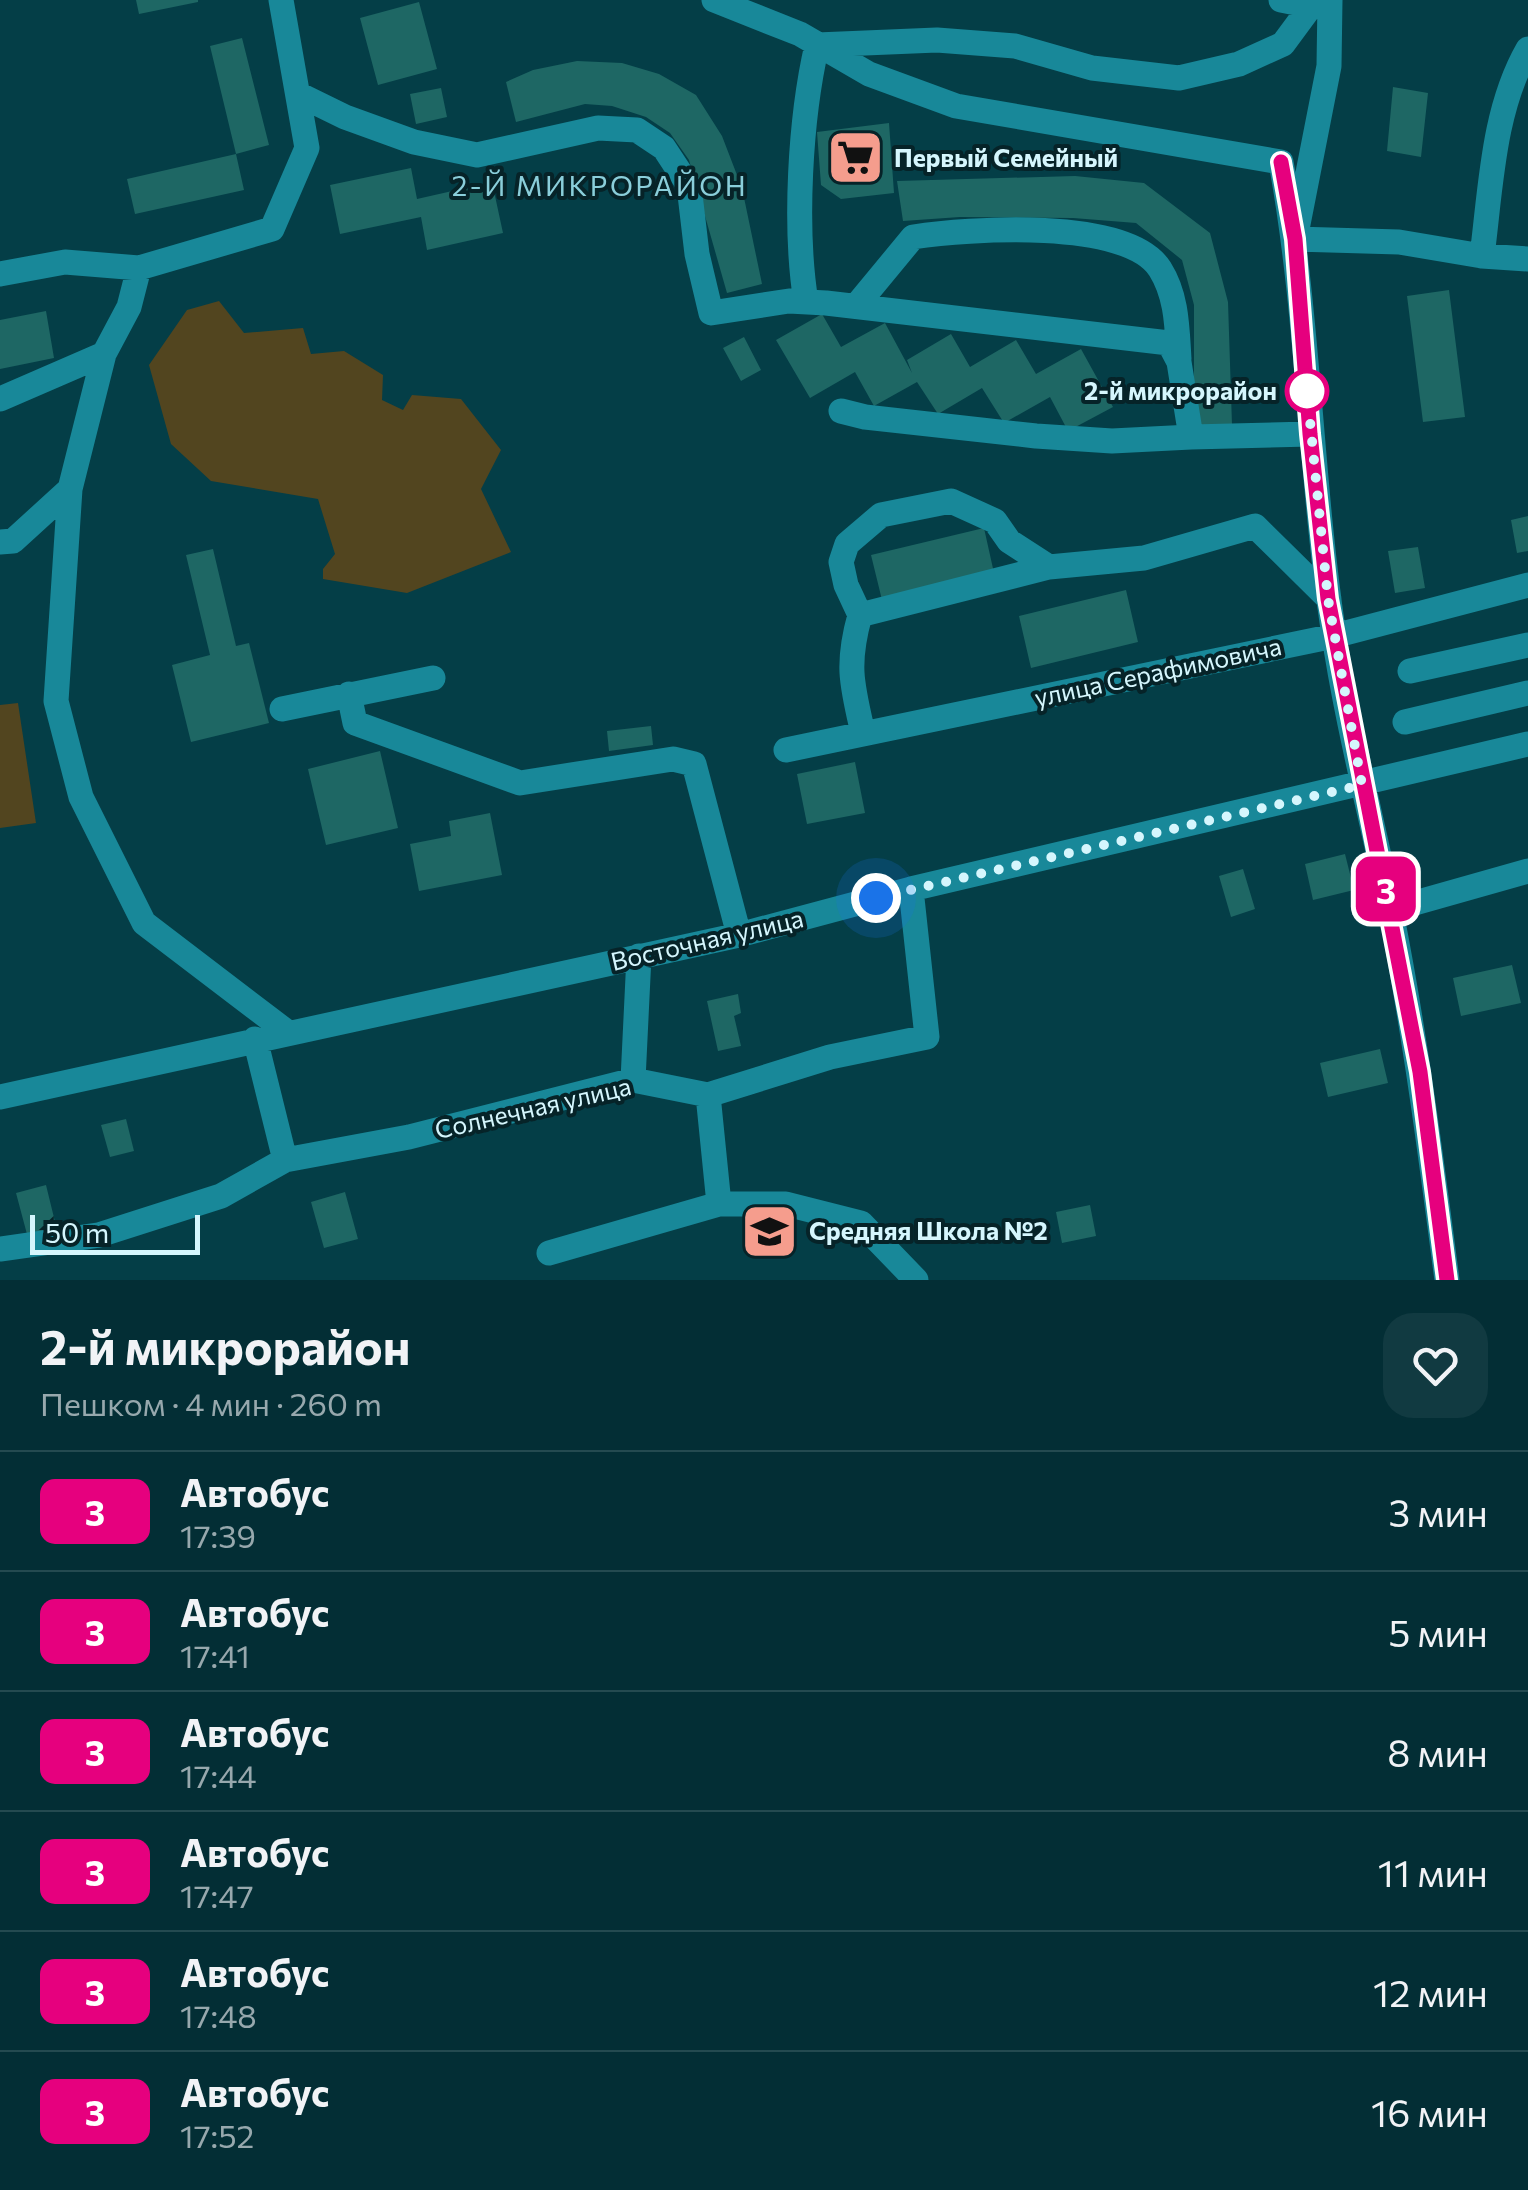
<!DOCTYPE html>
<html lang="ru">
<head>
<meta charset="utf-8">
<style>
	:root { --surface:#032e35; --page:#113a41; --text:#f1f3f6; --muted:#97a8ad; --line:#244a50 }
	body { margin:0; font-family:Commissioner,sans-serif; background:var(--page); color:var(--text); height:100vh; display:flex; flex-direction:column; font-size:38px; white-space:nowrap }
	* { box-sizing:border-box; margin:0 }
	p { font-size:32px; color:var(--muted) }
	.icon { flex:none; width:55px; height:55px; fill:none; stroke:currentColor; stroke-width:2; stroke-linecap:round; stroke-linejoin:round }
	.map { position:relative; height:1280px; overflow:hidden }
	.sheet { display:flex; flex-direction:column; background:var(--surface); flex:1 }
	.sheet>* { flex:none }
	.badge { padding:0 20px; border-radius:15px; font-size:35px; line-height:65px }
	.scale { position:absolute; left:30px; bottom:25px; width:170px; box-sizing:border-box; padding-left:10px; border:5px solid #d5f6fd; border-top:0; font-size:28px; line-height:35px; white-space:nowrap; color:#d5f6fd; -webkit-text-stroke:8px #062328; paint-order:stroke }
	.you { position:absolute; width:50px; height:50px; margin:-25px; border:8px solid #fff; border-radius:50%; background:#1a73e8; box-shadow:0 0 0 15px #1a73e833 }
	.map>.badge { position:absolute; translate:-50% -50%; box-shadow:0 0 0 5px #fff }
	.round { display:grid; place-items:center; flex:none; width:105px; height:105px; border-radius:30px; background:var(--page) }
	.overview { display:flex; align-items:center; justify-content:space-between; height:170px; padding:0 40px }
	h1 { font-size:48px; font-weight:700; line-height:75px }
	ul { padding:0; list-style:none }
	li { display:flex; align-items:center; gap:30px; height:120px; padding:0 40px; border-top:2px solid var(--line) }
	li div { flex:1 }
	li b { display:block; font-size:38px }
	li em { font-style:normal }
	li .badge { min-width:110px; font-weight:700; text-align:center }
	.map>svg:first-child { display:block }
</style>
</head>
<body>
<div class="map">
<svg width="1528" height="1280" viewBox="0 0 1528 1280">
	<rect width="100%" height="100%" fill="#043e47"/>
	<path fill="#52451f" d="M219,301L244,333L303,328L311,354L344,351L383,375L382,400L403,410L412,395L461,399L501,450L481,489L511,552L407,593L323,579V569L335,554L318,499L211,481L171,444L149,365L187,310Z
		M18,703L36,823L0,828V705Z"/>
	<path fill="#1e6764" d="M136,0H198V2L139,14Z
		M419,2L437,69L378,85L360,18Z
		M242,38L269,145L236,154L210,46Z
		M577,61L622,63L659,74L696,95L722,136L742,188L762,284L727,293L689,160L670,133L646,117L612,106L585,104L516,122L506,82L533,70Z
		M1393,87L1428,93L1421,157L1387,151Z
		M441,88L447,117L416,124L410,94Z
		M889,123L894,193L841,199L821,185L817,132Z
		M236,154L244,190L135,214L127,179Z
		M411,168L417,199L492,182L503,233L427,250L421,217L340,234L330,185Z
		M1075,176L1144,183L1210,233L1228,302L1232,425L1194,427V305L1182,260L1136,223L1073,218L960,217L903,221L897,181Z
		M1449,290L1465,417L1423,422L1407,296Z
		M46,311L54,358L0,369V320Z
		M822,314L841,347L885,323L912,373L907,360L951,334L970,367L1016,340L1036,374L1081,349L1113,407L1068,431L1050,397L1004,423L982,388L938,414L917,382L874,406L855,372L810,398L776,340Z
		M744,337L761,370L741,381L723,348Z
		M1528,516V551L1517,553L1511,520Z
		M984,528L994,573L882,600L871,555Z
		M1418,547L1425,588L1395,593L1388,551Z
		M213,549L236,646L249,643L269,723L191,742L172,665L210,655L186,555Z
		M1126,590L1138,642L1031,668L1019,616Z
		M651,726L653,745L609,751L607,731Z
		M380,751L398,828L326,845L308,769Z
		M855,762L865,813L807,824L797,774Z
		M490,813L502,875L419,891L410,844L451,836L449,821Z
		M1345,854L1354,890L1313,900L1305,864Z
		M1243,869L1255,909L1231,917L1219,876Z
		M1512,965L1521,1003L1461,1016L1453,978Z
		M738,994L741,1013L734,1016L741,1046L718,1051L707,1001Z
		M1380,1049L1388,1083L1328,1097L1320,1063Z
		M126,1119L134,1151L110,1157L101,1125Z
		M46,1185L57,1230L28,1238L16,1193Z
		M345,1192L358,1239L324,1248L311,1202Z
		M1090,1205L1096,1236L1062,1243L1056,1212Z"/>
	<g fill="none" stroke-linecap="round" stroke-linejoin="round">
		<path stroke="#188899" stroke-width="25" d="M714,0L800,34L869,74L956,106L1281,162C1309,316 1310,474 1333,629C1347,725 1372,818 1391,912C1415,1034 1431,1157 1447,1280
			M1281,0L1311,6
			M298,94L345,117L414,142L477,155L598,128L637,130L664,148L689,186L697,254L711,313L789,301L826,303L1169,343L1179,362L1191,437L1310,434
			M1298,224L1329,66L1330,0
			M1295,239L1399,242L1482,256L1528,259
			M1482,256C1491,186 1493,110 1528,49
			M0,274L65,262L139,268L272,229L307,148L281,0
			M806,302C794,227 800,119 817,45L937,40L1015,46L1092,68L1179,78L1239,64L1283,44L1311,6L1330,1
			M856,306L913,237C967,229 1127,217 1160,269C1177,296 1177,327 1179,359
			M104,354L70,489L56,701L81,797L144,923L287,1032
			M0,399L104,354L129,307L139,268
			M841,411L865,417L1036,436L1112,441L1191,437
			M0,542L13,541L70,489
			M860,615L846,585L841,562L847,544L881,515L951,501L995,521L1009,541L1049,567
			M1410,671L1528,645
			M349,694L355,723L520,783L673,759L694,764L739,935
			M282,709L433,678
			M1405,722L1528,693
			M863,733C852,685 846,665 860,615L1049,567L1144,558L1255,526L1329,599
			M786,750L1334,636L1528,585
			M1390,910L1528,871
			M255,1039L285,1160
			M633,1080L639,956
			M708,1095L719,1204
			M0,1097L739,935L911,889L1528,744
			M0,1249L99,1235L221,1196L285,1160L409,1137L633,1080L708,1095L830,1057L927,1037L911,889
			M549,1253L719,1204H786L861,1223L916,1280"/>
	</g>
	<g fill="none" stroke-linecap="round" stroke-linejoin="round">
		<defs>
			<path id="line" d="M1281,162L1295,239L1310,434L1328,599L1420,1072L1447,1280"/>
		</defs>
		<use href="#line" stroke="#fff" stroke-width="22"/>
		<use href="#line" stroke="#e6007e" stroke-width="15"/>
		<path stroke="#d5f6fd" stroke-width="10" stroke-dasharray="0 18" d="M876,898L1362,785L1328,599L1307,391"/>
	</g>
	<defs>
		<symbol id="supermarket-square" viewBox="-11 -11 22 22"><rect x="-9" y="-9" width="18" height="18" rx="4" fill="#f59d8d" stroke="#062328"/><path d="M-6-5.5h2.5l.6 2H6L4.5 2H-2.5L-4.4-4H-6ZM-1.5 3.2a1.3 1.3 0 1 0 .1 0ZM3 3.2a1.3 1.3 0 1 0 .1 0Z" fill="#111"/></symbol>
		<symbol id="school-square" viewBox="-11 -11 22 22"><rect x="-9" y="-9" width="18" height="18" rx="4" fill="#f59d8d" stroke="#062328"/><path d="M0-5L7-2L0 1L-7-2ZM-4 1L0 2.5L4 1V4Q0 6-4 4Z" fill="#111"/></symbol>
	</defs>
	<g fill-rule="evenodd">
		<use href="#supermarket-square" x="824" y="126" width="63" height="63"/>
		<use href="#school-square" x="738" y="1200" width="63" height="63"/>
	</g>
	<circle fill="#fff" stroke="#e6007e" stroke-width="5" cx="1307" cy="391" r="20"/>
	<g text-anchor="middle" stroke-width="8" stroke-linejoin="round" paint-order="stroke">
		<g font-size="25" font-weight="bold" fill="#d5f6fd" stroke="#062328" text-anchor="start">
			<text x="894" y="167">Первый Семейный</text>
			<text x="809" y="1240">Средняя Школа №2</text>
		</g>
		<g font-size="25" font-weight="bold" fill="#d5f6fd" stroke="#062328" text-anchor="end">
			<text x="1277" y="400">2-й микрорайон</text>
		</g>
		<g font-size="25" fill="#d5f6fd" stroke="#062328">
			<text transform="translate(1158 672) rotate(-12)" y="9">улица Серафимовича</text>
			<text transform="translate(707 940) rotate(-13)" y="9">Восточная улица</text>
			<text transform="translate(533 1108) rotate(-13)" y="9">Солнечная улица</text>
		</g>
		<g font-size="28" letter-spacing="2.5" fill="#8aceda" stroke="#062328">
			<text x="600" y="196">2-Й МИКРОРАЙОН</text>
		</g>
	</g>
</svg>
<div class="scale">50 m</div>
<div class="you" style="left:876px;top:898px"></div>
<b class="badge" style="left:1386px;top:889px;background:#e6007e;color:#fff">3</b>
</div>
<section class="sheet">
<div class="overview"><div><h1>2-й микрорайон</h1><p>Пешком · 4 мин · 260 m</p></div><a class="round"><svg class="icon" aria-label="heart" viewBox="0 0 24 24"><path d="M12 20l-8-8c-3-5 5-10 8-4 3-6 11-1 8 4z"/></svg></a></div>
<ul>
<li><span class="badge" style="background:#e6007e;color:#fff">3</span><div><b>Автобус</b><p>17:39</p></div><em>3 мин</em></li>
<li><span class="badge" style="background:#e6007e;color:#fff">3</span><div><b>Автобус</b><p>17:41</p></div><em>5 мин</em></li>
<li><span class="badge" style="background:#e6007e;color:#fff">3</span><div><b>Автобус</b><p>17:44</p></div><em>8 мин</em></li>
<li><span class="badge" style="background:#e6007e;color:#fff">3</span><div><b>Автобус</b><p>17:47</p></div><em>11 мин</em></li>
<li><span class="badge" style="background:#e6007e;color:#fff">3</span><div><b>Автобус</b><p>17:48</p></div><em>12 мин</em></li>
<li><span class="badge" style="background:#e6007e;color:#fff">3</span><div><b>Автобус</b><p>17:52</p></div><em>16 мин</em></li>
</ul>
</section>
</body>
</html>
